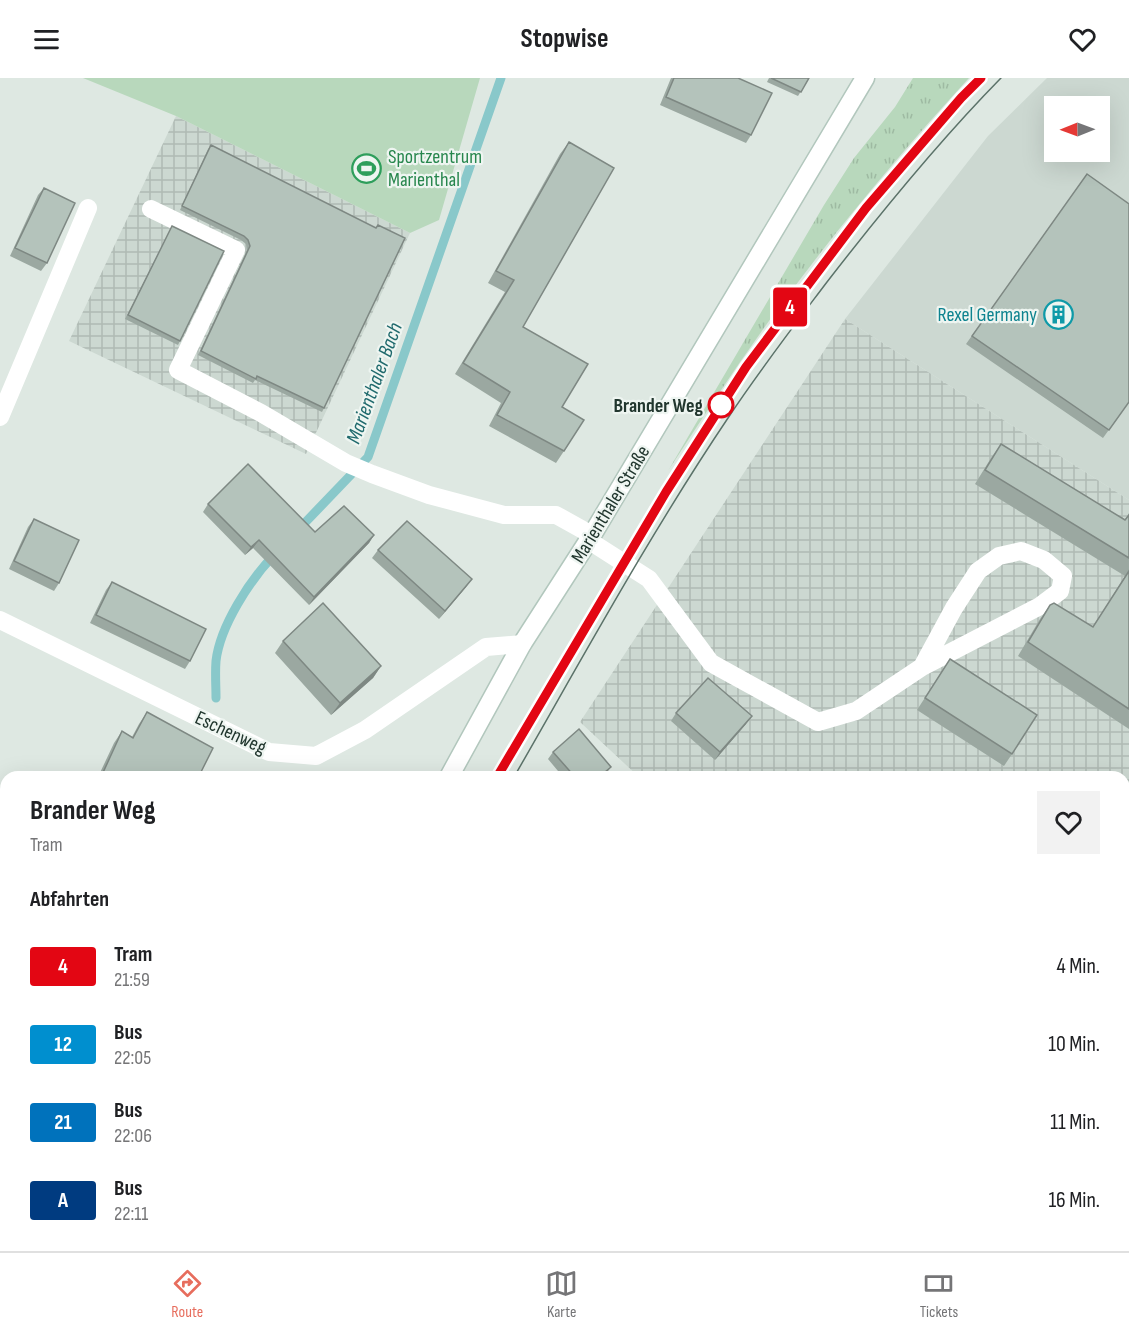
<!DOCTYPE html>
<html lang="de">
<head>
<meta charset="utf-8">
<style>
	:root { --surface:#fff; --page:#f2f2f2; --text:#202124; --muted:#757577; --line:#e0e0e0; --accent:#e76d5d }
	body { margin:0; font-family:"Sofia Sans Condensed",sans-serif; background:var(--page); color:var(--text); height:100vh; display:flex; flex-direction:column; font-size:22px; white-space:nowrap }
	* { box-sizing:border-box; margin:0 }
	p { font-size:20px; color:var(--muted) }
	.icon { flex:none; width:33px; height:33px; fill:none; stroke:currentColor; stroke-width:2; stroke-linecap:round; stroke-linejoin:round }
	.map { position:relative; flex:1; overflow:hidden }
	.side { position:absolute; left:0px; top:693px; width:1130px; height:480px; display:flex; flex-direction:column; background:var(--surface); border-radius:18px 18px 0 0; box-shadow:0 6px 24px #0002 }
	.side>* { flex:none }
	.badge { padding:0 12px; border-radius:4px; font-size:21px; line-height:39px }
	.needle { width:39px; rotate:269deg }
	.fabs { position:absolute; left:1044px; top:18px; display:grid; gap:12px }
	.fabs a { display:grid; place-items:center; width:66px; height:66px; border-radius:0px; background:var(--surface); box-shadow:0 6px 24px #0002; font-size:30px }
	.map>.badge { position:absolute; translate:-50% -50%; box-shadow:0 0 0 3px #fff }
	h2 { padding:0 30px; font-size:22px; line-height:54px }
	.round { display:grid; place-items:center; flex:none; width:63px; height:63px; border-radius:0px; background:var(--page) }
	.summary { display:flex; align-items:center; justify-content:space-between; height:102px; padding:0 30px }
	h1 { font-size:28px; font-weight:700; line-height:45px }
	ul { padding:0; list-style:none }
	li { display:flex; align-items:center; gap:18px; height:78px; padding:0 30px }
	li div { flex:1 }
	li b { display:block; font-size:22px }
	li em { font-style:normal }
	li .badge { min-width:66px; font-weight:700; text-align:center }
	header { display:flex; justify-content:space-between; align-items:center; height:78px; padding:0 30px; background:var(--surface); font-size:27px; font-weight:700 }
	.tabs { display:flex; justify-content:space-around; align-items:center; height:84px; border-top:2px solid var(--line); background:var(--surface); font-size:16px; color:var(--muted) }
	.tabs a { display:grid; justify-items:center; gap:3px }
	.tabs .active { color:var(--accent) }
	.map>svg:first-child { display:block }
</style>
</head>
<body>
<header><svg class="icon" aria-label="menu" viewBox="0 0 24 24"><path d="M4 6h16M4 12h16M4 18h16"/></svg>Stopwise<svg class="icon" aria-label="heart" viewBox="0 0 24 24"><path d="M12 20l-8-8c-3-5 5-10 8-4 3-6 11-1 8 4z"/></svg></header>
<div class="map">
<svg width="1129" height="1173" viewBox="0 0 1129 1173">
	<defs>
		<pattern id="industrial-grid" width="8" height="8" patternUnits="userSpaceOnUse" patternTransform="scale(1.5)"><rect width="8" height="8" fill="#ccd8d1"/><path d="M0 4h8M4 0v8" fill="none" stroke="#afbab4"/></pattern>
		<pattern id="grass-tufts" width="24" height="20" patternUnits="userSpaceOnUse" patternTransform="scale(1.5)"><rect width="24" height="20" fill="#b8d8bc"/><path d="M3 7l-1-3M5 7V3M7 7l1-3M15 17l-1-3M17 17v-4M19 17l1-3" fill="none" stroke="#9ebaa2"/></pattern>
	</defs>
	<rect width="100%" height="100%" fill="#dee8e2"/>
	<path fill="#ccd8d1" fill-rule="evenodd" d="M1047,0H1129V422L845,241L988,58ZM1054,28H1100V74H1054Z
		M1129,824V1173H772L763,1167H1124V831Z"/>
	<path fill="url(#industrial-grid)" d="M176,38L410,155L306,376L69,263Z
		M845,241L1129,422V824L1124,831V699H639L580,644Z"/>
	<path fill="url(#grass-tufts)" d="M913,0H969C903,72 841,146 783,224C742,279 705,336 668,393L824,127L854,80L895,29Z"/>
	<path fill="#b8d8bc" d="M83,0H480L439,142L410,155L176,38Z"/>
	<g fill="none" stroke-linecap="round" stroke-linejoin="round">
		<path stroke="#89c8ca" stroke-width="9" d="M298,452L368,379L501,0
			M216,620C216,608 215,595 216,583C220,548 250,502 274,477
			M80,1173L84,1167"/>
		<defs>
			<path id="secondary" d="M449,699L522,566L592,457L865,0
				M311,1173L312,1167"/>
		</defs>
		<use href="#secondary" stroke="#b2c7bd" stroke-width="21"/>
		<path stroke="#fff" stroke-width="18" d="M151,131L236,172L178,292L261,335L346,385L372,396L429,417L504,437H556L592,457
			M0,339L88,130
			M588,462L649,501L711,585L818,644L856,633L922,589L1040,528L1060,513L1063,498L1044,482L1021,473L999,478L978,493L954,530L922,589"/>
		<path stroke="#fff" stroke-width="18" d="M0,542L269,674L316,678L365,652L486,569L522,566
			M0,844L6,840"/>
		<use href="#secondary" stroke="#fff" stroke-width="18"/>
		<path stroke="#5b7269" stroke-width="1.5" d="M497,699L666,414L746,289L777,245L866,130L961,20L981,0
			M514,699C583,579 650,456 728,340C759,293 793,249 827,204C882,133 938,64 1001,0
			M695,1167L705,1173
			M731,1167L741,1173"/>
	</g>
	<path fill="#9ba8a1" d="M671,0H738L751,57L746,65L660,27Z
		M769,0H809L798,18L767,4Z
		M569,64L523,249L562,329L564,373L556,385L489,348L501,325L455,296L505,214L488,205L560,76Z
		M211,67L324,330L322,334L255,302L253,305L198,277L247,172L246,166L241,162L180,132L208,71Z
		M1087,96L1129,324L1103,360L966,266Z
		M44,110L47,185L41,193L10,178L38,117Z
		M172,148L180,263L178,267L125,241Z
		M1001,366L1125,442L1129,435V651L1018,578L1040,541L1050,527L1093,549L1125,498L975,406L991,380Z
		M208,426L315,454L374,457L369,465L309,527L253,470L245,477L203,434Z
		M34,441L59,505L54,513L9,491L28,449Z
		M378,472L466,509L439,541L372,480Z
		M112,504L190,583L185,591L90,545L106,512Z
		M283,563L381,588L373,600L331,637L275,575Z
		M950,581L1012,676L1004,688L917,632Z
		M147,634L201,694L198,699H98L114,665L122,653L132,659L139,646Z
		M676,635L746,646L715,682L671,643Z
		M553,674L611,689L603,699H563L548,681Z
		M6,909V985L0,980V916Z
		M384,1167H604L605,1173H383L382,1170Z
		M840,1167H934L941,1173H847Z"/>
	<path fill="#7e8883" d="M374,457L369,465L309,527L314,519Z
		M259,462L253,470L245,477L251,469Z
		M472,501L466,509L439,541L445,533Z
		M381,588L373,600L331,637L340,625Z
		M752,638L746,646L715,682L720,674Z
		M611,689L603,699H599Z
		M201,694L198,699H186Z"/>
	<path fill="#b4c3bb" stroke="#7e8883" stroke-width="1.5" d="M674,0H738L772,15L751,57L666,19Z
		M771,0H809L801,14Z
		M569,64L614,90L523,249L588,286L562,329L584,342L564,373L497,337L510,314L463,285L514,202L496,193Z
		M211,67L376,150L378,147L405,160L324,330L257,298L256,301L201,273L250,168L248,162L244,158L182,128Z
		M1087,96L1129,126V324L1109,352L972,258Z
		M44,110L75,125L47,185L15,170Z
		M172,148L224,173L180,263L128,237Z
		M1001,366L1125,442L1129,437V480L985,392Z
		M248,386L315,454L344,428L374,457L314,519L259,462L251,469L208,426Z
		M34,441L79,462L59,505L14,483Z
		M407,443L472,501L445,533L378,472Z
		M1129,493V631L1028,564L1050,527L1054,525L1093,549Z
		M112,504L206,551L190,583L96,537Z
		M323,525L381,588L340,625L283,563Z
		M950,581L1037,637L1012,676L925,620Z
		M708,600L752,638L720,674L676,635Z
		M147,634L213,670L201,694L186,699H101L122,653L133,660Z
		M579,651L611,689L599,699H575L553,674Z
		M6,909V952L0,946V916Z
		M1124,961L1129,964V1019L1124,1029Z
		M385,1167H604L605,1173H386Z
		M866,1167H934L941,1173H873Z"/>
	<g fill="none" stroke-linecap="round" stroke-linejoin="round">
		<defs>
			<path id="line" d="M497,699L666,414L746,289L866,130L961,20L981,0"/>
		</defs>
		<use href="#line" stroke="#fff" stroke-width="14"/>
		<use href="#line" stroke="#e30613" stroke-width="9"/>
	</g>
	<defs>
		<symbol id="stadium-ring" viewBox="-11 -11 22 22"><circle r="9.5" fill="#eef5f1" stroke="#2e9e5b" stroke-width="1.5"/><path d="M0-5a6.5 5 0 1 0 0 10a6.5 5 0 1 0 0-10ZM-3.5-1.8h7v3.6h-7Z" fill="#2e9e5b"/></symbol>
		<symbol id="building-ring" viewBox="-11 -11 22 22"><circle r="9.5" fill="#eef5f1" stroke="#0f9aa8" stroke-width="1.5"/><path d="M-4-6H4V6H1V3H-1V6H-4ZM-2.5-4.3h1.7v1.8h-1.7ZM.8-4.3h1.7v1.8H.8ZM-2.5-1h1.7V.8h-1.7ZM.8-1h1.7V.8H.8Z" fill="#0f9aa8"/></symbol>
	</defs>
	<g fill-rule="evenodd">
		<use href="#stadium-ring" x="350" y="74" width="33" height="33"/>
		<use href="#building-ring" x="1042" y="220" width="33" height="33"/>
	</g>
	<circle fill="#fff" stroke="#e30613" stroke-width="3" cx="721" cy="327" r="12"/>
	<g text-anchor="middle" stroke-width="4.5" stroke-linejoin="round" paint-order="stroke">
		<g font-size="20" fill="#27864d" stroke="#eef5f1" text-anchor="start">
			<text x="388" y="85">Sportzentrum<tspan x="388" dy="23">Marienthal</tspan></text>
		</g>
		<g font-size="20" fill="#0d838f" stroke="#eef5f1" text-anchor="end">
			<text x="1037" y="243">Rexel Germany</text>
		</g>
		<g font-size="20" font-weight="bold" fill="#21362e" stroke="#eef5f1" text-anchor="end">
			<text x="703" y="334">Brander Weg</text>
		</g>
		<g font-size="20" fill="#21362e" stroke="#eef5f1">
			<text transform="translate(610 426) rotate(-59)" y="7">Marienthaler Straße</text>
			<text transform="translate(231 654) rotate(25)" y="7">Eschenweg</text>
		</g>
		<g font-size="21" font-style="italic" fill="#206a6d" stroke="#eef5f1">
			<text transform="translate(374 305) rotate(-70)" y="7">Marienthaler Bach</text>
		</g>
	</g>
</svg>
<div class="fabs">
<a><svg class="needle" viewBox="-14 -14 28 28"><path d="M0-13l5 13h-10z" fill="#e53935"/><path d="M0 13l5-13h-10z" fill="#757577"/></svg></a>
</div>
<b class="badge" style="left:790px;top:229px;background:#e30613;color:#fff">4</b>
<section class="side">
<div class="summary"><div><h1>Brander Weg</h1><p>Tram</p></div><a class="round"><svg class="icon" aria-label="heart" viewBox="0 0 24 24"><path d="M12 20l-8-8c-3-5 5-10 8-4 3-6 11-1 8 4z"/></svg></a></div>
<h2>Abfahrten</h2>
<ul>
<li><span class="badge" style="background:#e30613;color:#fff">4</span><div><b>Tram</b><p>21:59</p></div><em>4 Min.</em></li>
<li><span class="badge" style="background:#008fcf;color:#fff">12</span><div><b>Bus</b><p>22:05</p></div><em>10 Min.</em></li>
<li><span class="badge" style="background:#0072bc;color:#fff">21</span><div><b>Bus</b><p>22:06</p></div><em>11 Min.</em></li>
<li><span class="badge" style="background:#003b80;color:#fff">A</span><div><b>Bus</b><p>22:11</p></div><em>16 Min.</em></li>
</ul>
</section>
</div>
<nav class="tabs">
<a class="active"><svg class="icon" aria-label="directions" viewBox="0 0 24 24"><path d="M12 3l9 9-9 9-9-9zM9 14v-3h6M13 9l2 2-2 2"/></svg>Route</a>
<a><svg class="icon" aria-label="map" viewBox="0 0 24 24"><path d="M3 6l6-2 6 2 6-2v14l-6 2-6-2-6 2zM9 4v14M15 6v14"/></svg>Karte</a>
<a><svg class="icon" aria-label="tickets" viewBox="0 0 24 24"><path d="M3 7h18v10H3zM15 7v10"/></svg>Tickets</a>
</nav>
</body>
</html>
